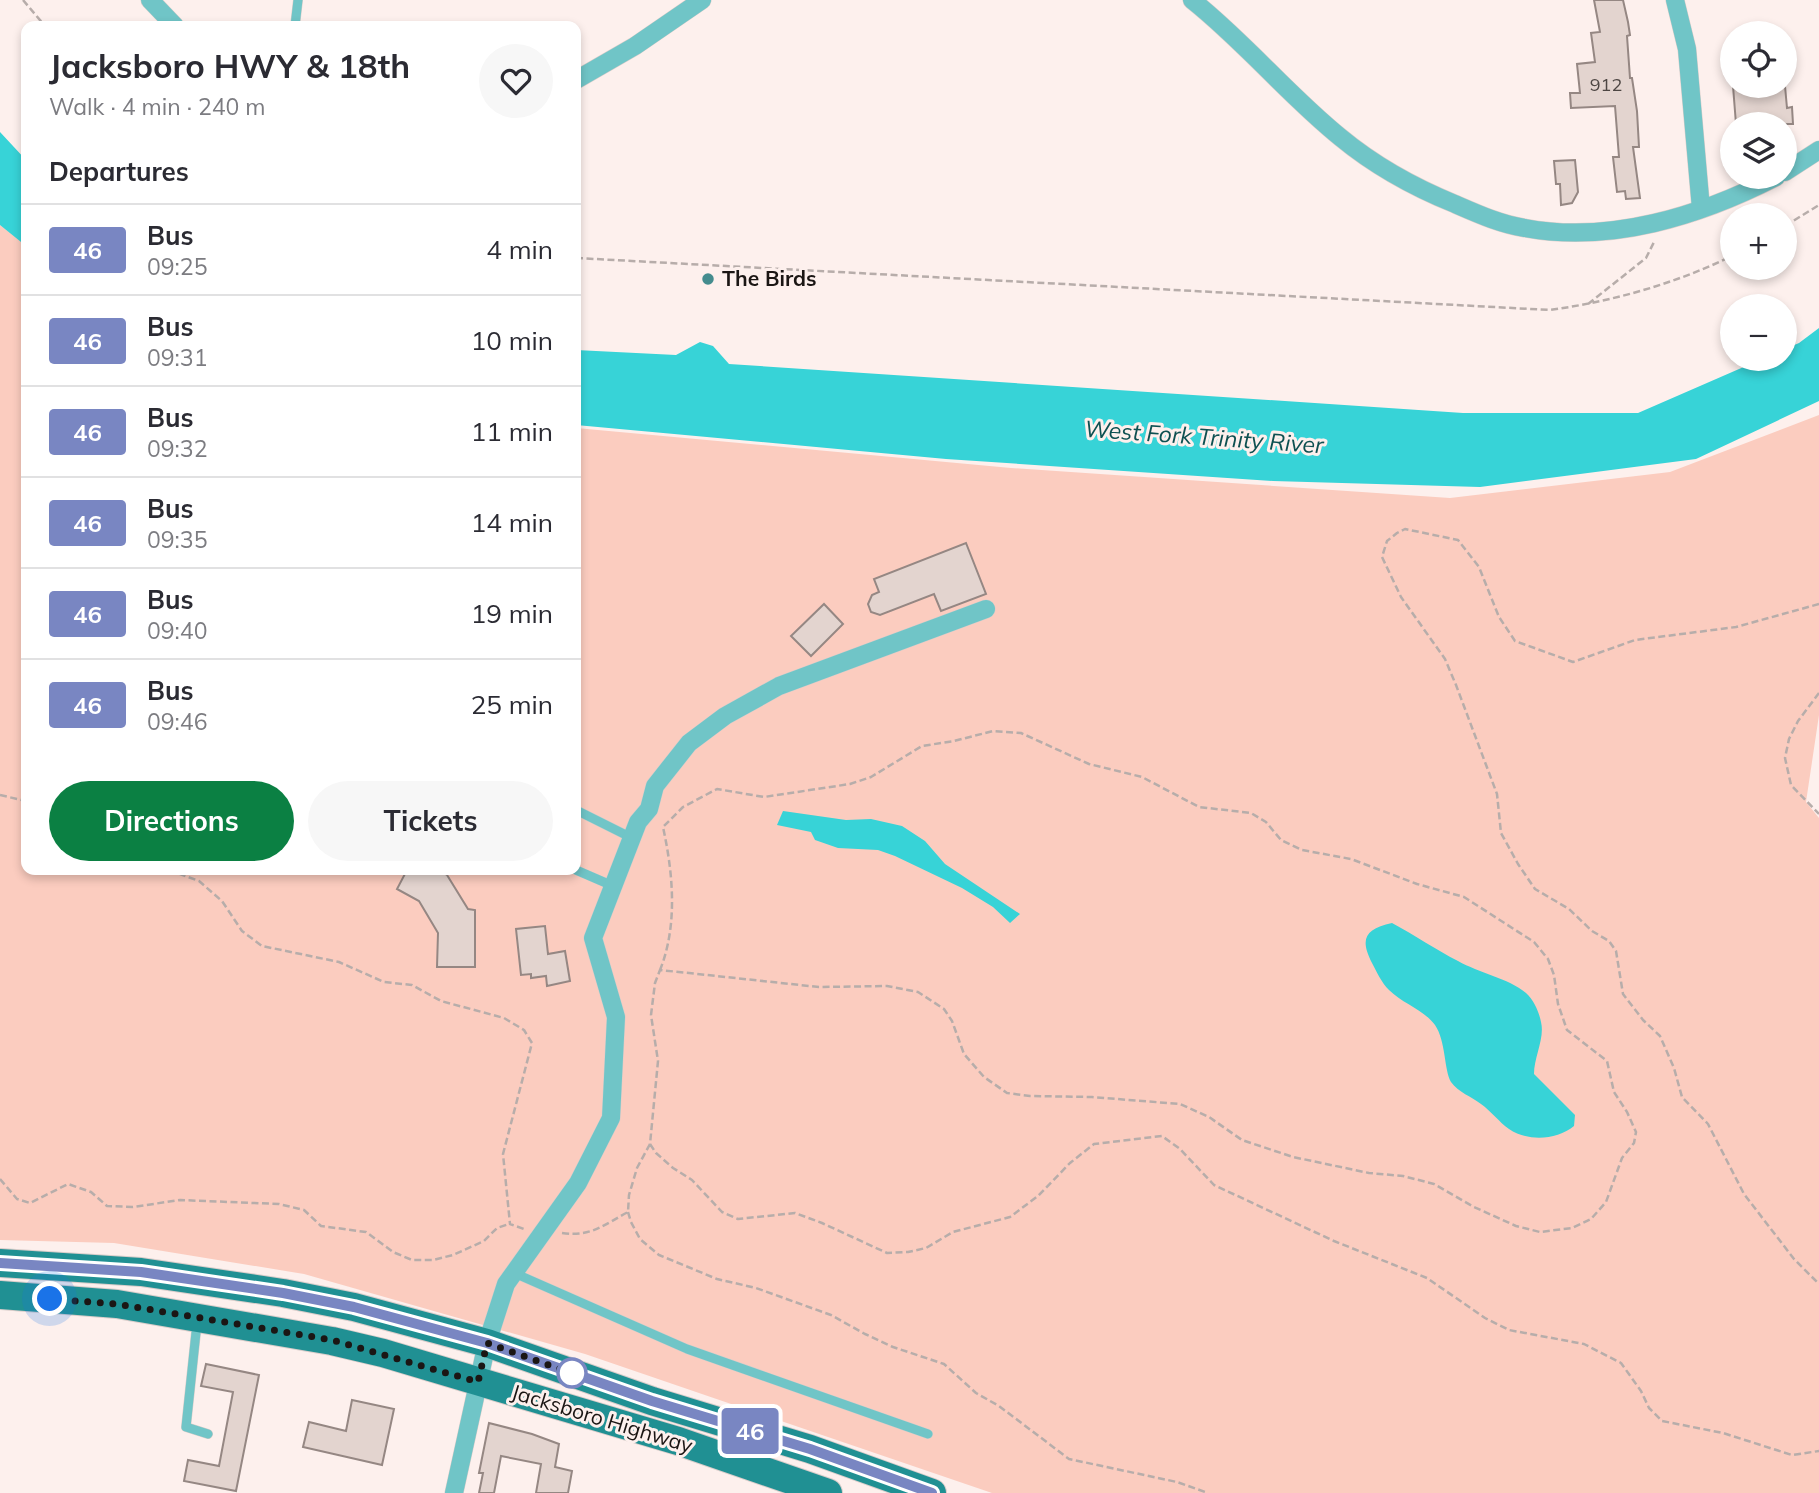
<!DOCTYPE html>
<html lang="en">
<head>
<meta charset="utf-8">
<style>
	:root { --surface:#fff; --page:#f7f7f7; --text:#2b2b33; --muted:#7c7c81; --line:#e1e1e2; --accent:#0b8043 }
	body { margin:0; font-family:Mulish,sans-serif; background:var(--page); color:var(--text); height:100vh; display:flex; flex-direction:column; font-size:26px; white-space:nowrap }
	* { box-sizing:border-box; margin:0 }
	p { font-size:23px; color:var(--muted) }
	.icon { flex:none; width:38px; height:38px; fill:none; stroke:currentColor; stroke-width:2; stroke-linecap:round; stroke-linejoin:round }
	.map { position:relative; flex:1; overflow:hidden }
	.side { position:absolute; left:21px; top:21px; width:560px; height:854px; display:flex; flex-direction:column; background:var(--surface); border-radius:14px; box-shadow:0 4px 10px #0003 }
	.side>* { flex:none }
	.badge { padding:0 14px; border-radius:5px; font-size:24px; line-height:46px }
	.tools { position:absolute; left:1720px; top:21px; display:grid; gap:14px }
	.tools a { display:grid; place-items:center; width:77px; height:77px; border-radius:50%; background:var(--surface); box-shadow:0 4px 10px #0003; font-size:35px }
	.you { position:absolute; width:35px; height:35px; margin:-18px; border:5px solid #fff; border-radius:50%; background:#1a73e8; box-shadow:0 0 0 10px #1a73e833 }
	.map>.badge { position:absolute; translate:-50% -50%; box-shadow:0 0 0 4px #fff }
	h2 { padding:0 28px; font-size:26px; line-height:63px }
	.round { display:grid; place-items:center; flex:none; width:74px; height:74px; border-radius:37px; background:var(--page) }
	.head { display:flex; align-items:center; justify-content:space-between; height:119px; padding:0 28px }
	h1 { font-size:33px; font-weight:700; line-height:52px }
	.action { display:flex; gap:14px; margin-top:auto; padding:14px 28px }
	.action a { flex:1; height:80px; border-radius:42px; background:var(--accent); color:#fff; font-size:28px; font-weight:700; line-height:80px; text-align:center }
	.action a+a { background:var(--page); color:var(--text) }
	ul { padding:0; list-style:none }
	li { display:flex; align-items:center; gap:21px; height:91px; padding:0 28px; border-top:2px solid var(--line) }
	li div { flex:1 }
	li b { display:block; font-size:26px }
	li em { font-style:normal }
	li .badge { min-width:77px; font-weight:700; text-align:center }
	.map>svg:first-child { display:block }
</style>
</head>
<body>
<div class="map">
<svg width="1819" height="1493" viewBox="0 0 1819 1493">
	<rect width="100%" height="100%" fill="#fdf0ed"/>
	<path fill="#fbccbf" d="M0,225L26,245V870H576V428L1011,468L1450,498L1670,472L1819,415V715L1806,802L1819,818V1493H992L585,1354L304,1274L114,1243L0,1240Z"/>
	<path fill="#37d3d7" d="M0,132L26,160V246L0,225Z
		M1819,328V401L1696,459L1480,487L1273,481L946,459L576,425V350L676,355L700,342L713,346L729,364L1463,413H1638L1762,359H1785V349L1799,343Z
		M783,811L846,820L871,819L902,826L925,841L945,864L1020,914L1010,923L993,907L962,888L895,856L878,850L838,848L815,840L811,832L777,825Z
		M1392,923C1415,935 1436,950 1458,961C1479,973 1508,978 1526,993C1534,1000 1539,1012 1541,1022C1545,1038 1534,1057 1534,1074L1575,1115L1574,1126C1557,1140 1528,1142 1509,1129C1499,1122 1491,1111 1481,1104C1472,1097 1458,1092 1451,1082C1444,1070 1446,1041 1435,1025C1423,1009 1403,1004 1389,990C1381,982 1377,972 1372,963C1359,938 1366,929 1392,923Z"/>
	<path fill="#e3d4cf" stroke="#958783" stroke-width="2" d="M1594,0H1623L1628,22L1630,35L1627,36L1630,78H1632L1637,111L1639,147H1633L1640,198L1626,199L1625,191L1617,192L1613,157H1619L1615,106L1571,108L1570,93H1580L1577,64L1595,62L1591,33L1600,32Z
		M1733,86H1785L1787,108L1792,107L1793,124H1736Z
		M1575,160L1578,192L1572,203L1561,205L1560,184H1556L1554,161Z
		M966,543L986,594L941,611L934,594L880,615L871,612L868,604L872,595L879,592L874,579Z
		M824,604L843,624L811,656L791,636Z
		M407,870H438L447,875L468,909L475,910V967H437L438,933L419,901L397,889Z
		M545,926L548,954L565,951L570,981L547,986L546,976L531,978V974L521,975L516,929Z
		M206,1364L259,1375L236,1491L184,1481L188,1460L219,1466L233,1392L201,1386Z
		M352,1400L394,1409L382,1465L303,1447L309,1422L346,1431Z
		M489,1423L532,1434L559,1444L555,1467L572,1471L568,1493H536L541,1464L501,1456L494,1493H479L483,1473H479Z"/>
	<g fill="none" stroke-linecap="round" stroke-linejoin="round">
		<defs>
			<path id="lane" d="M295,26L298,0
				M576,810L632,838
				M576,870L613,886
				M514,1273L687,1349L928,1434
				M197,1323L186,1427L208,1434"/>
			<path id="street" d="M150,0L175,26
				M1192,0C1245,42 1288,95 1340,137C1375,166 1413,187 1455,204C1478,214 1500,224 1525,228C1610,244 1700,216 1776,177
				M1675,0L1687,49L1701,209
				M576,80L635,46L702,0
				M1785,172L1819,150
				M454,1493L487,1343L506,1284L578,1183L611,1118L616,1017L593,938L638,822L649,809L655,786L689,743L725,716L779,686L986,609"/>
			<path id="primary" d="M0,1263L141,1272L283,1293L354,1307L487,1343L652,1401L810,1449L932,1493
				M0,1295L117,1304L332,1341L383,1353L678,1441L828,1493"/>
		</defs>
		<use href="#lane" stroke="#d9cdca" stroke-width="10"/>
		<use href="#street" stroke="#d9cdca" stroke-width="19"/>
		<use href="#primary" stroke="#d9cdca" stroke-width="30"/>
		<path stroke="#b7adaa" stroke-width="2.5" stroke-dasharray="7 3.5" stroke-linecap="butt" d="M23,0L45,26
			M1785,226L1819,205
			M576,258L1550,310C1614,301 1674,284 1732,256
			M1588,304L1646,258L1655,240
			M1819,604L1736,627L1635,640L1573,662L1515,641L1499,617L1479,567L1458,540L1405,529L1397,533L1387,541L1382,557L1401,597L1445,659L1456,685L1497,794L1501,833L1518,864L1535,889L1569,909L1592,931L1609,941L1616,951L1623,994L1643,1020L1660,1036L1674,1068L1682,1097L1708,1124L1744,1194L1794,1259L1819,1284
			M1819,693L1798,721L1789,739L1785,758L1791,785L1819,814
			M0,795L26,801
			M169,870L199,881L222,901L242,931L262,946L339,962L384,982L412,985L441,1001L504,1018L524,1030L532,1043L503,1154L510,1224L524,1229
			M650,1144L656,1153L673,1168L692,1180L722,1212L738,1219L795,1213L822,1223L887,1253L908,1252L926,1248L953,1232L1010,1217L1038,1196L1070,1163L1094,1144L1162,1136L1180,1149L1214,1185L1334,1241L1427,1278L1485,1318L1509,1330L1584,1344L1621,1363L1641,1391L1649,1408L1662,1421L1723,1433L1792,1455L1819,1451
			M0,1179L17,1199L30,1203L68,1184L91,1192L107,1206L133,1207L180,1200L279,1204L304,1210L321,1226L366,1232L393,1252L412,1260H433L453,1255L484,1241L497,1228L509,1224
			M628,1212L631,1222L640,1239L659,1255L717,1279L756,1288L831,1315L865,1334L893,1347L944,1364L976,1393L999,1406L1069,1459L1177,1482L1208,1493
			M562,1233C591,1237 604,1225 628,1212L629,1195L637,1168L650,1144L658,1061L651,1015L655,983L660,970L819,987L887,986L918,992L944,1009L952,1021L964,1054L984,1077L1007,1093L1030,1096L1092,1097L1180,1104L1209,1117L1242,1140L1293,1157L1369,1173L1403,1176L1434,1184L1474,1207L1516,1226L1540,1232L1572,1228L1591,1219L1606,1202L1622,1158L1634,1143L1636,1132L1627,1112L1614,1092L1607,1061L1567,1030L1558,1004L1554,975L1548,959L1534,942L1464,897L1417,884L1351,859L1302,850L1281,840L1266,822L1251,813L1199,807L1142,777L1089,764L1021,733L993,731L954,741L922,746L871,777L850,784L764,797L717,789L683,807L663,827C673,873 678,925 660,970"/>
		<use href="#lane" stroke="#70c5c7" stroke-width="9"/>
		<use href="#street" stroke="#70c5c7" stroke-width="18"/>
		<use href="#primary" stroke="#209093" stroke-width="28"/>
	</g>
	<g fill="none" stroke-linecap="round" stroke-linejoin="round">
		<defs>
			<path id="line" d="M0,1263L141,1272L283,1293L354,1307L487,1343L652,1401L810,1449L932,1493"/>
		</defs>
		<use href="#line" stroke="#fff" stroke-width="16"/>
		<use href="#line" stroke="#7986c2" stroke-width="10"/>
		<path stroke="#1b1614" stroke-width="7" stroke-dasharray="0 12.6" d="M50,1299L117,1304L332,1340L478,1382L487,1343L580,1376L572,1373"/>
	</g>
	<circle fill="#448c8e" stroke="#fdf0ed" stroke-width="2.5" cx="708" cy="279" r="7"/>
	<circle fill="#fff" stroke="#7986c2" stroke-width="3.5" cx="572" cy="1373" r="14"/>
	<g text-anchor="middle" stroke-width="6" stroke-linejoin="round" paint-order="stroke">
		<g font-size="18" fill="#4d4643">
			<text x="1606" y="91">912</text>
		</g>
		<g font-size="21" font-weight="bold" fill="#1b1614" stroke="#fdf0ed" text-anchor="start">
			<text x="722" y="286">The Birds</text>
		</g>
		<g font-size="21" fill="#1b1614" stroke="#fdf0ed">
			<text transform="translate(602 1419) rotate(17)" y="7">Jacksboro Highway</text>
		</g>
		<g font-size="23" font-style="italic" fill="#0e5051" stroke="#fdf0ed">
			<text transform="translate(1204 437) rotate(4)" y="8">West Fork Trinity River</text>
		</g>
	</g>
</svg>
<div class="tools">
<a><svg class="icon" aria-label="locate" viewBox="0 0 24 24"><circle cx="12" cy="12" r="6"/><path d="M12 2v4M12 18v4M2 12h4M18 12h4"/></svg></a>
<a><svg class="icon" aria-label="layers" viewBox="0 0 24 24"><path d="M12 4l9 5-9 5-9-5zM3 14l9 5 9-5"/></svg></a>
<a>+</a>
<a>−</a>
</div>
<div class="you" style="left:50px;top:1299px"></div>
<b class="badge" style="left:750px;top:1431px;background:#7986c2;color:#fff">46</b>
<section class="side">
<div class="head"><div><h1>Jacksboro HWY &amp; 18th</h1><p>Walk · 4 min · 240 m</p></div><a class="round"><svg class="icon" aria-label="heart" viewBox="0 0 24 24"><path d="M12 20l-8-8c-3-5 5-10 8-4 3-6 11-1 8 4z"/></svg></a></div>
<h2>Departures</h2>
<ul>
<li><span class="badge" style="background:#7986c2;color:#fff">46</span><div><b>Bus</b><p>09:25</p></div><em>4 min</em></li>
<li><span class="badge" style="background:#7986c2;color:#fff">46</span><div><b>Bus</b><p>09:31</p></div><em>10 min</em></li>
<li><span class="badge" style="background:#7986c2;color:#fff">46</span><div><b>Bus</b><p>09:32</p></div><em>11 min</em></li>
<li><span class="badge" style="background:#7986c2;color:#fff">46</span><div><b>Bus</b><p>09:35</p></div><em>14 min</em></li>
<li><span class="badge" style="background:#7986c2;color:#fff">46</span><div><b>Bus</b><p>09:40</p></div><em>19 min</em></li>
<li><span class="badge" style="background:#7986c2;color:#fff">46</span><div><b>Bus</b><p>09:46</p></div><em>25 min</em></li>
</ul>
<div class="action"><a>Directions</a><a>Tickets</a></div>
</section>
</div>
</body>
</html>
